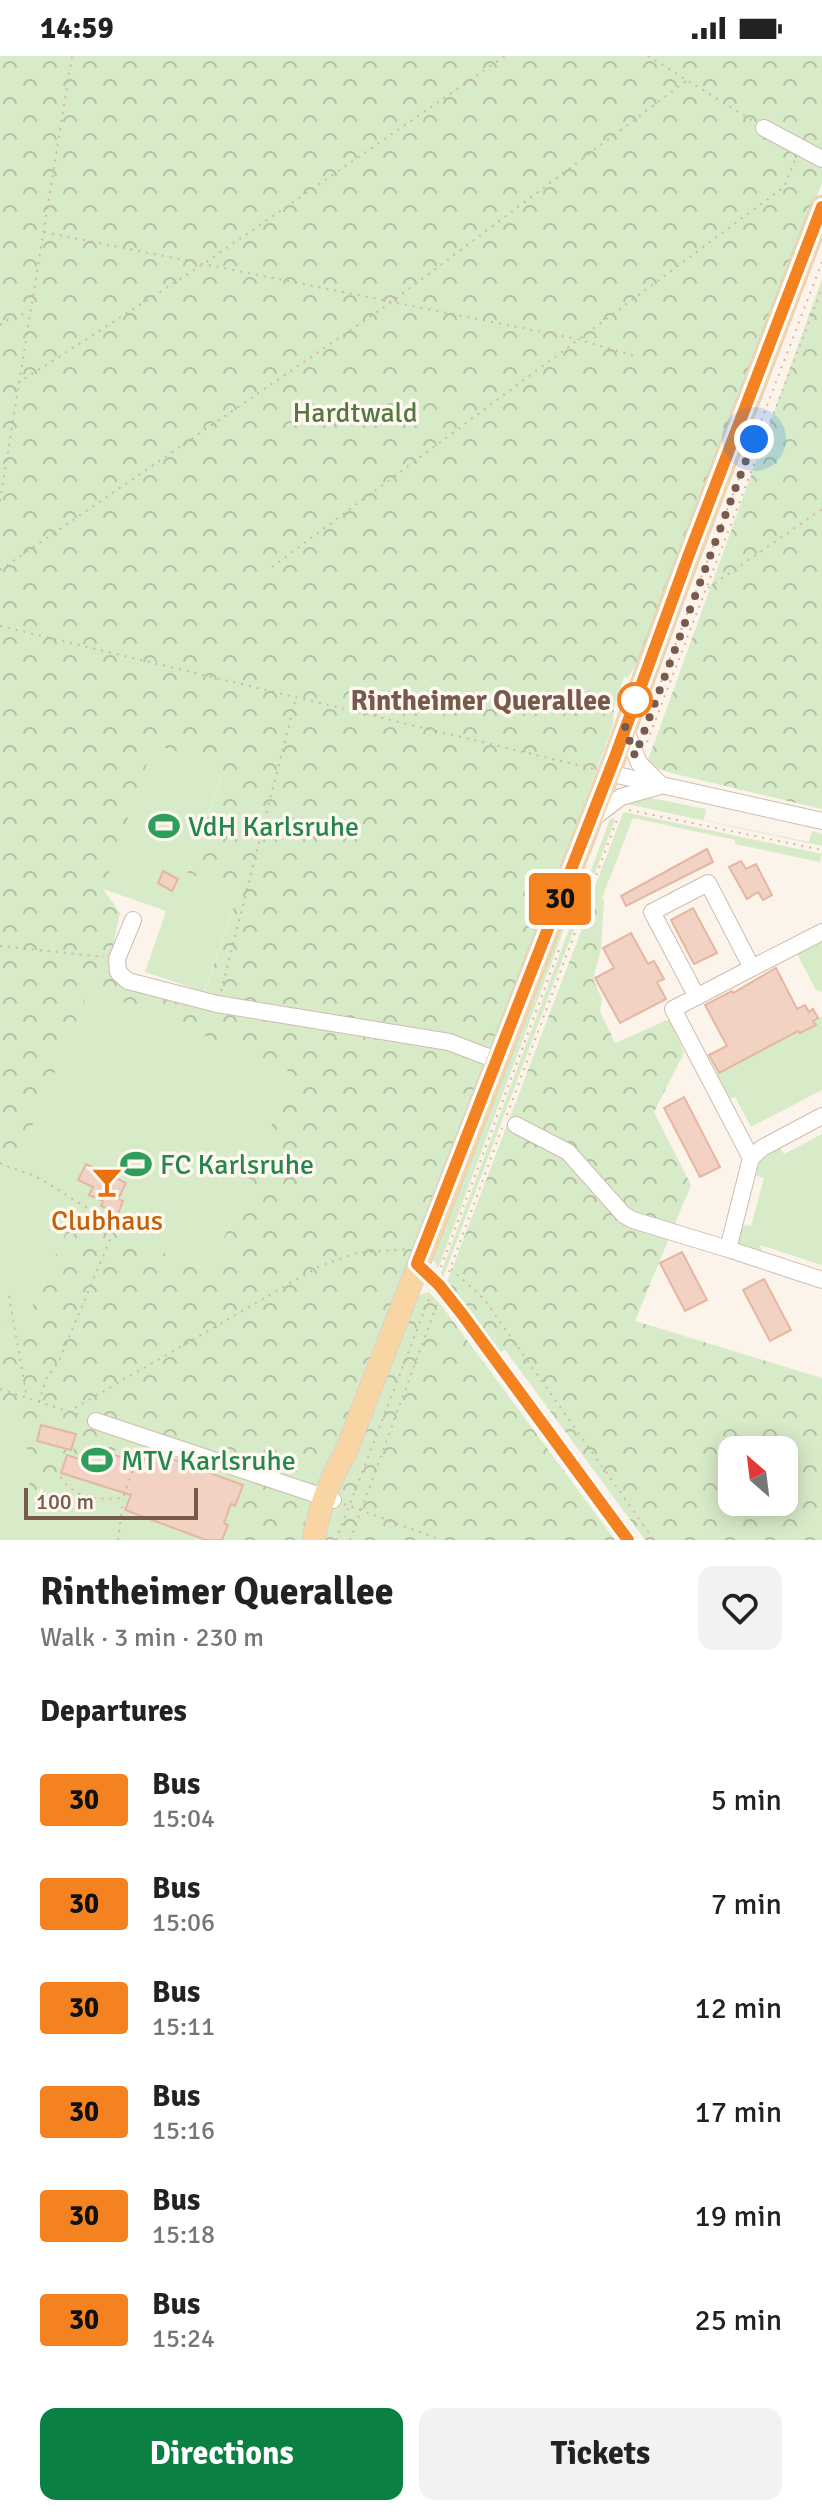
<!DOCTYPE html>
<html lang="en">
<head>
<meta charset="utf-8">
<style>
	:root { --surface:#fff; --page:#f2f2f2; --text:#222; --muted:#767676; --accent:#0b8043 }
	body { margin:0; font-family:Signika,sans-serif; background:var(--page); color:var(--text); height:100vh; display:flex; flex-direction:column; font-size:30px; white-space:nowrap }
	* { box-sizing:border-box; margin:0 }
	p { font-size:26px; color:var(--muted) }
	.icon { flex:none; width:44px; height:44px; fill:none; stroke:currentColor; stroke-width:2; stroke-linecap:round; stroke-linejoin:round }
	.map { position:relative; height:1484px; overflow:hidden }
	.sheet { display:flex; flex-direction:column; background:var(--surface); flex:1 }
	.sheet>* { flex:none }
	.badge { padding:0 16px; border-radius:6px; font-size:28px; line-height:52px }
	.needle { width:52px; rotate:332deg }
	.controls { position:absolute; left:718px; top:1380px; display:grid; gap:16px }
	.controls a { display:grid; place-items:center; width:80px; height:80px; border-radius:16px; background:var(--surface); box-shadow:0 4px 20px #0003; font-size:40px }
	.scale { position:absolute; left:24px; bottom:20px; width:174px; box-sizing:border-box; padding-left:8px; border:4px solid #785a4d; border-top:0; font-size:22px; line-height:28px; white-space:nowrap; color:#785a4d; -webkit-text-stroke:6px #fff8f1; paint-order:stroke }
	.you { position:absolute; width:40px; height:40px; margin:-20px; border:6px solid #fff; border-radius:50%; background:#1a73e8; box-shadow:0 0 0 12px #1a73e833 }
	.map>.badge { position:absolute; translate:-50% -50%; box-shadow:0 0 0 4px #fff }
	h2 { padding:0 40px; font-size:30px; line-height:72px }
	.round { display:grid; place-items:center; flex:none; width:84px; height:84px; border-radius:16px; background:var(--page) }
	.summary { display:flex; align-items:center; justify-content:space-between; height:136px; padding:0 40px }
	h1 { font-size:38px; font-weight:700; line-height:60px }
	.button { display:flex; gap:16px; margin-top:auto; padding:16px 40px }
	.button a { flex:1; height:92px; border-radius:16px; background:var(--accent); color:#fff; font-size:32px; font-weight:700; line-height:92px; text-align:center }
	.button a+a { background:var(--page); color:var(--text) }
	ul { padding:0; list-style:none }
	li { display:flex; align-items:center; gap:24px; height:104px; padding:0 40px }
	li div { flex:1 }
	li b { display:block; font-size:30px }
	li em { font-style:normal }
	li .badge { min-width:88px; font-weight:700; text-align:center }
	.status { display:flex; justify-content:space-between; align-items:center; height:56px; padding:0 40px; background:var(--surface); direction:ltr }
	.status svg { height:22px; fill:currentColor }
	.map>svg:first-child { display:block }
</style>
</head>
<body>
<div class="status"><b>14:59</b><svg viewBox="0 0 49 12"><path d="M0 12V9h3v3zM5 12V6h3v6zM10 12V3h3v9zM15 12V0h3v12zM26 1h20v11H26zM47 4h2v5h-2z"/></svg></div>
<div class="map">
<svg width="822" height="1484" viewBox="0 0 822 1484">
	<defs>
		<pattern id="forest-crowns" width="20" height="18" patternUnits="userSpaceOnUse" patternTransform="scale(2)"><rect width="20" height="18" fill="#d8ebc8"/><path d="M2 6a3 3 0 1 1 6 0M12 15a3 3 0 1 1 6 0" fill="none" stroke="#b4c1a5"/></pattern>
	</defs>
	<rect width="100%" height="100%" fill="#fcf4ea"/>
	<path fill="#d8ebc8" d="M154,687L209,706L220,723L187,817L239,835L204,936L145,916L166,855L103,833Z
		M641,740L706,753L704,764L809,786L812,775L822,778V790L627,748L626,746Z
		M625,756L822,798L820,806L735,788V784L633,762L602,842L594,841L595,830L623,757Z
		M613,762L615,764L443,1222L441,1217L610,763Z
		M588,808L438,1213L433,1202L559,861Z
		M822,881V936L816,934L797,898L799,895Z
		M89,931L293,1017L210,1215L73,1161L20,1279L0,1270V1105L15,1111Z
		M822,960V1034L751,1071L735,1041L725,1046L711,1021L798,975L800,977L815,970L813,965Z
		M822,1078V1209L760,1189L763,1200L736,1188L741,1169L751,1170L764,1122L755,1119L759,1107L779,1090L784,1098Z
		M0,1341L247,1423L271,1484H0Z"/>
	<path fill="url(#forest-crowns)" fill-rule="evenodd" d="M0,0H822V127L644,594L628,622L624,621L614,650L613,669L425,1175L306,1484H230L245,1472L239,1450L247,1423L132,1384L128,1396L113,1394L98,1406L65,1396L52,1429L29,1456L23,1453L33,1415L26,1389L35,1386L73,1396L77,1377L70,1374L67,1368L47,1362L19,1370L0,1365V1270L20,1278L73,1161L210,1215L293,1017L90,932L15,1111L0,1105ZM154,688L209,706L220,724L187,817L239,835L200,949L113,916L112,894L120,857L103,833Z
		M822,223V753L671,717L656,712L648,704Z
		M594,841L604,843L601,894L593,923L602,943L600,955L615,987L672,962L684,997L654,1056L691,1129L635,1265L822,1322V1484H645L505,1294L498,1298L446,1229ZM732,1394H784V1446H732Z
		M429,1236L442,1250L615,1484H321L407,1256L419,1239Z"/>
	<path fill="#f2d2c2" stroke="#e4b7a2" stroke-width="2" d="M707,793L713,806L626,850L621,840Z
		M741,805L746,813L756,808L772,839L763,844L758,836L747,843L729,811Z
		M163,815L178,823L172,835L158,827Z
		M693,852L717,897L694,908L671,864Z
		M631,877L648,908L654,905L664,923L657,926L666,943L620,967L595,922L614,912L603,892Z
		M776,912L797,953L805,949L809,956L813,953L818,962L813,965L816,969L800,977L798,975L719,1017L709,999L727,990L705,949L732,935L733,937Z
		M684,1041L720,1111L700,1121L664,1052Z
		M86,1108L126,1127L118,1143L123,1145L118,1158L101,1150L103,1145L89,1139L93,1131L78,1124Z
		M682,1196L707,1244L685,1255L660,1207Z
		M764,1223L791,1274L770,1285L743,1234Z
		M41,1369L76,1378L71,1394L37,1385Z
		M148,1394L243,1429L235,1450L231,1448L224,1467L228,1469L222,1484H206L125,1454L131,1439L61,1417L67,1399L109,1413L114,1399L143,1408Z"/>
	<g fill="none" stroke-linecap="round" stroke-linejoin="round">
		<defs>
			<path id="minor" d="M764,72L822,103
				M625,672L639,707L660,728
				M608,717L822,765
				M592,763L621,741L660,730
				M133,864L117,903L118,916L128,925L217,948L449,986L496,1004
				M752,912L822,876
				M697,941L652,856L708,827L752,912L673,953L751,1102
				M516,1069L568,1096L624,1159L633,1164L728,1193L751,1102L762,1092L822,1060
				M728,1193L822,1224
				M417,1208L439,1229L462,1258L628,1484
				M96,1365L333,1444"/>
			<path id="major" d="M314,1482C319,1451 329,1425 345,1398L615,701L673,542L822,151"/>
		</defs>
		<use href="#minor" stroke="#cfbcaf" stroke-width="18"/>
		<use href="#major" stroke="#d9d1cd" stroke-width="24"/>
		<path stroke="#d7b5a4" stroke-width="2" stroke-dasharray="2 6" stroke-linecap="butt" d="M648,0L753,65
			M44,176L577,283L635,300
			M0,269L12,261L28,257
			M18,327L202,209L505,0
			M0,445L72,0
			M272,511L784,131L795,104
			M0,514L390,247L686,25
			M708,532L822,453
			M0,570L594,713
			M661,626L822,206
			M647,686L822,232
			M629,754L822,794
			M0,890L104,901
			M221,935L296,642
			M507,1059L618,761
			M0,1107C15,1114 32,1117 46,1126C80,1148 116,1173 158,1175
			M441,1211L560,891
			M451,1213L484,1243L654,1484
			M449,1216L502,1072
			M9,1240L27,1342
			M0,1333L82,1360
			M39,1346L46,1323L59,1305L117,1167
			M68,1356L320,1210L357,1197L406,1193
			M61,1421C73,1443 100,1444 123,1442L140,1394
			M344,1448L441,1484
			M118,1484L123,1444
			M336,1484L430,1240
			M350,1484L437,1248"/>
		<use href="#minor" stroke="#fff" stroke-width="16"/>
		<use href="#major" stroke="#f9d5a4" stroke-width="22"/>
	</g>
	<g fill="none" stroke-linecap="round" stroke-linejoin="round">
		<defs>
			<path id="line" d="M628,1484L462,1258L439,1229L417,1208L615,701L688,501L822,151"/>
		</defs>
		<use href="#line" stroke="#fff" stroke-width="18"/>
		<use href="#line" stroke="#f58220" stroke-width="12"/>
		<path stroke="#785a4d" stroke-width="8" stroke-dasharray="0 14.4" d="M635,644L625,672L635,700L754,383"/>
	</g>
	<defs>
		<symbol id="stadium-bare" viewBox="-9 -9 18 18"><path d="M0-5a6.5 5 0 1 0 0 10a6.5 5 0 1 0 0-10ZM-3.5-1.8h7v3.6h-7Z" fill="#2e9e5b" stroke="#fff8f1" stroke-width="2.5" paint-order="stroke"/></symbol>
		<symbol id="bar-bare" viewBox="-9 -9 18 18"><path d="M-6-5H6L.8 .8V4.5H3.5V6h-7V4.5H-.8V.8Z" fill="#e8710a" stroke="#fff8f1" stroke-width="2.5" paint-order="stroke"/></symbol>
	</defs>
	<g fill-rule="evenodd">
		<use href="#stadium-bare" x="142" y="748" width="44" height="44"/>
		<use href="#stadium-bare" x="114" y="1086" width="44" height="44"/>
		<use href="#bar-bare" x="85" y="1104" width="44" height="44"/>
		<use href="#stadium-bare" x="75" y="1382" width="44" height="44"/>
	</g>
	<circle fill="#fff" stroke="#f58220" stroke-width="4" cx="635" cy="644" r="16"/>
	<g text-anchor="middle" stroke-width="7" stroke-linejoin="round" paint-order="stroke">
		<g font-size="28" fill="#557741" stroke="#fff8f1">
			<text x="355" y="366">Hardtwald</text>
		</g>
		<g font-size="28" font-weight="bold" fill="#785a4d" stroke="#fff8f1" text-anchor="end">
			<text x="611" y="654">Rintheimer Querallee</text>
		</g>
		<g font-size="28" fill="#27864d" stroke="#fff8f1" text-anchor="start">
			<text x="188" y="780">VdH Karlsruhe</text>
			<text x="160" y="1118">FC Karlsruhe</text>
			<text x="121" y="1414">MTV Karlsruhe</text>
		</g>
		<g font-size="28" fill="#c56008" stroke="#fff8f1">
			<text x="107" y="1174">Clubhaus</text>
		</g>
	</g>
</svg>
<div class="controls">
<a><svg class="needle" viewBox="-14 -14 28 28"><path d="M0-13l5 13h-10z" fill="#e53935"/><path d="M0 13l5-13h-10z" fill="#767676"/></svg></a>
</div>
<div class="scale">100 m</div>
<div class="you" style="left:754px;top:383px"></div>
<b class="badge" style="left:560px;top:843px;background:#f58220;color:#111">30</b>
</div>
<section class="sheet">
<div class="summary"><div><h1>Rintheimer Querallee</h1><p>Walk · 3 min · 230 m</p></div><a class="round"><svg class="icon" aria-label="heart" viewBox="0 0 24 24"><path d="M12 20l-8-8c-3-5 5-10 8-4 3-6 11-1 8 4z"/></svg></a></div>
<h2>Departures</h2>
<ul>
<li><span class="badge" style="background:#f58220;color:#111">30</span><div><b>Bus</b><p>15:04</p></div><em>5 min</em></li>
<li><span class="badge" style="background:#f58220;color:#111">30</span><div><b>Bus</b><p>15:06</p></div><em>7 min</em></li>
<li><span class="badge" style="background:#f58220;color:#111">30</span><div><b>Bus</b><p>15:11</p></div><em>12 min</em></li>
<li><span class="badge" style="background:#f58220;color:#111">30</span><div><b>Bus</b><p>15:16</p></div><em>17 min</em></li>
<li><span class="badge" style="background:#f58220;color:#111">30</span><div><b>Bus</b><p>15:18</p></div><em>19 min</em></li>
<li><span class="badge" style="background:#f58220;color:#111">30</span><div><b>Bus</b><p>15:24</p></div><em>25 min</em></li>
</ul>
<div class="button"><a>Directions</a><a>Tickets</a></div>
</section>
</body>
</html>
